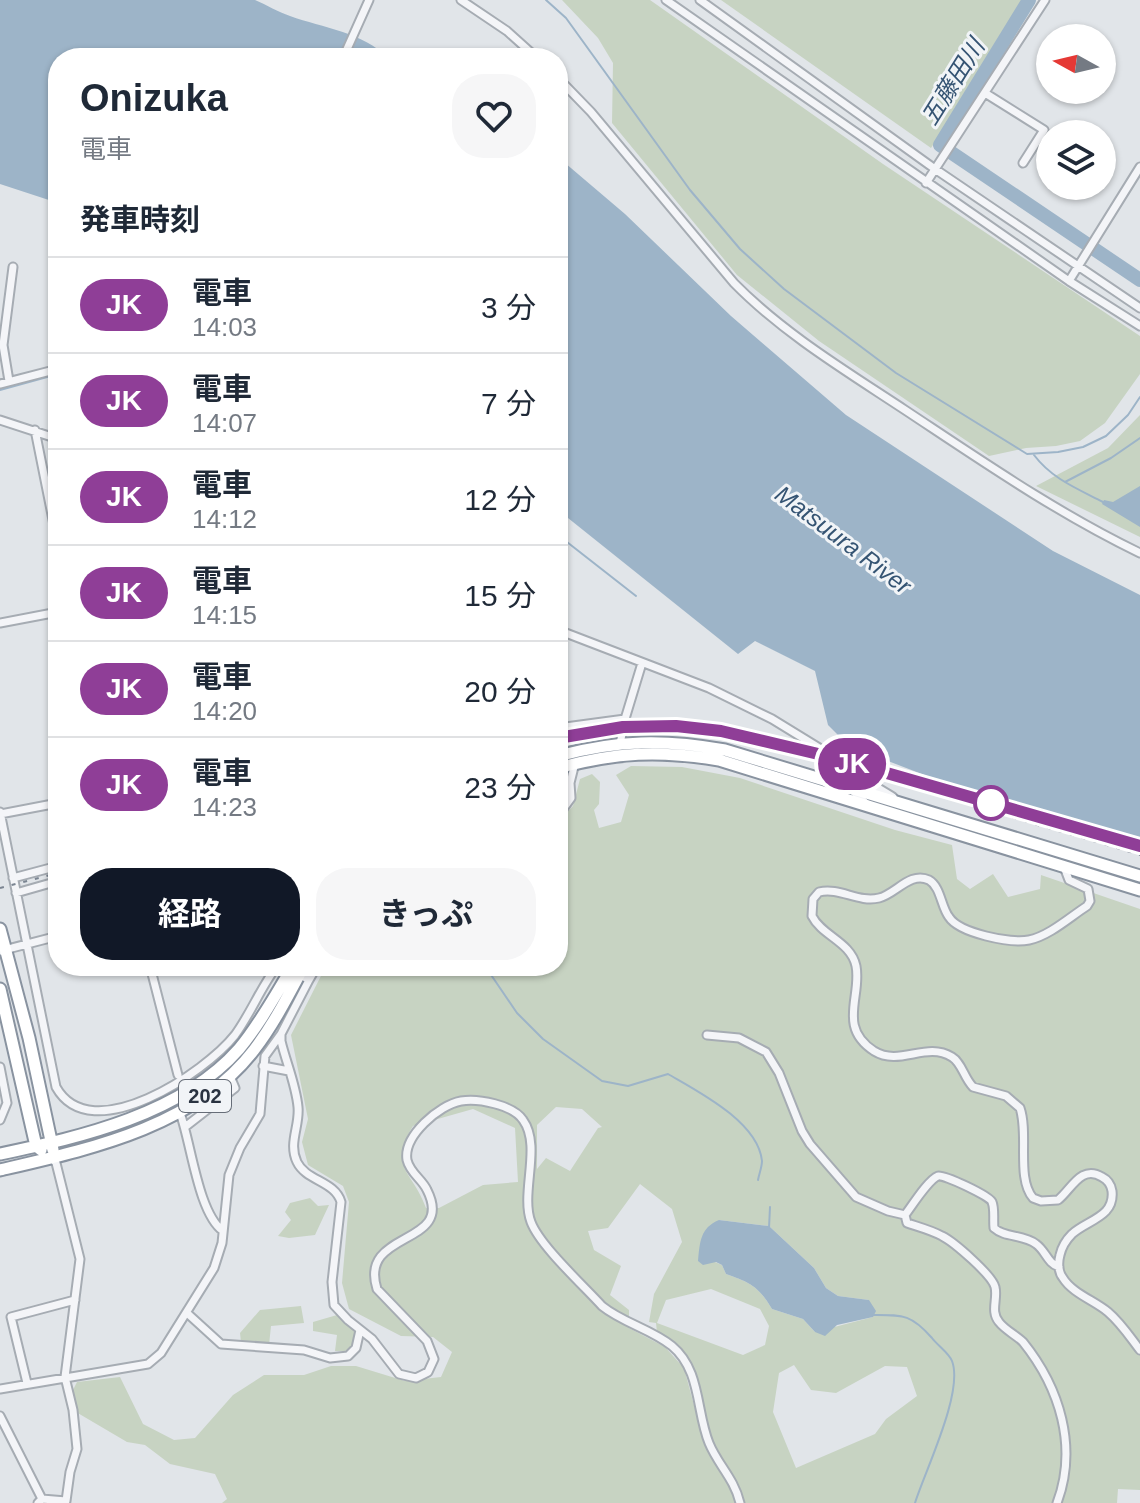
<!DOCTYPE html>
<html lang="ja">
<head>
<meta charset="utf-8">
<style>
	:root { --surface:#fff; --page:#f6f6f7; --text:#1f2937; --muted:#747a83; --line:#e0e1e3; --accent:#111827 }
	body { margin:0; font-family:Arial,"Noto Sans JP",sans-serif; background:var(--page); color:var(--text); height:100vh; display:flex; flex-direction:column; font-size:30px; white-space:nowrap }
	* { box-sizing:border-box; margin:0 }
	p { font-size:26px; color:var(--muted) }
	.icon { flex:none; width:44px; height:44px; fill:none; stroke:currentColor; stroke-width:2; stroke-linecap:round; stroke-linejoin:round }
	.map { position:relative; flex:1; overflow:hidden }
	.side { position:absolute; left:48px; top:48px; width:520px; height:928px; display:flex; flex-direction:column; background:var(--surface); border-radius:32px; box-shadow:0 2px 6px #0004 }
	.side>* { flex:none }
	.badge { padding:0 16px; border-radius:26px; font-size:28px; line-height:52px }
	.needle { width:52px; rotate:278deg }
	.controls { position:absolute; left:1036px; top:24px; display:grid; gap:16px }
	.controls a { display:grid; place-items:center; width:80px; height:80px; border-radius:50%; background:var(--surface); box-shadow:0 2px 6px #0004; font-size:40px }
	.map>.badge { position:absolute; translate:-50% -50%; box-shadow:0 0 0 4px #fff }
	h2 { padding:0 32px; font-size:30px; line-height:72px }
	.round { display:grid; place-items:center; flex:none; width:84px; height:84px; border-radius:32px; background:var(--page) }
	.overview { display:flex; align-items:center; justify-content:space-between; height:136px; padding:0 32px }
	h1 { font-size:38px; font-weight:700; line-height:60px }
	.primary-button { display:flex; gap:16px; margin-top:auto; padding:16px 32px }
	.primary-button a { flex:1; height:92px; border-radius:32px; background:var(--accent); color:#fff; font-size:32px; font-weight:700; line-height:92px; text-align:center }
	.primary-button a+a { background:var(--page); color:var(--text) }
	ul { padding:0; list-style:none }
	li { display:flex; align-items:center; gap:24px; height:96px; padding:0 32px; border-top:2px solid var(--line) }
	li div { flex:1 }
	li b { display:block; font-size:30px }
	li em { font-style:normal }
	li .badge { min-width:88px; font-weight:700; text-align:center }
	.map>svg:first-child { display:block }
</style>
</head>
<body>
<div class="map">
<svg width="1140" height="1503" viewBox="0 0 1140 1503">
	<rect width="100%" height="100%" fill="#e1e5e9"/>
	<path fill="#c7d3c2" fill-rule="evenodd" d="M562,0H650L883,164L1140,336V374L1105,423L1080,441L1056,446L1026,448L989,456L819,341L737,275L612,123L613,63L598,38Z
		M721,0H1026L931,148Z
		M1140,415V537L1036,486L1108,448Z
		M631,766L682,767L740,778L895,830L952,845L957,879L970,889L993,874L1008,897L1040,889L1041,875L1140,909V1490L1118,1489L1117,1503H222L227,1499L215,1474L170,1464L145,1445L127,1442L76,1412L73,1390L77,1382L120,1377L143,1424L174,1440L195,1438L233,1395L264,1375H304L331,1366H356L405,1381L441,1377L452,1352L433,1337L401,1336L349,1309L342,1283L349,1202L343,1186L308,1165L302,1142L308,1119L291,1035L326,966H558V822L573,806L580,779L592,774L600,782L599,804L594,810L599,828L621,822L629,795L616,775ZM556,1107L582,1109L602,1127L598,1128L570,1171L546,1158L537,1169V1125ZM473,1109L515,1128L518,1182L483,1185L439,1208H426C413,1171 387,1168 413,1126ZM640,1184L672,1209L682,1242L654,1294L649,1322L656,1323L657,1332L688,1357L721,1474L705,1446L684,1368L665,1347L629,1328V1310L610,1295L621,1266L594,1250L588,1231L608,1228ZM719,1220L769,1226L814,1268L826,1288L838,1296L869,1300L873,1317L815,1332L803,1319L772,1309C758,1286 751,1283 726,1274L722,1265L715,1262ZM711,1289L760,1309L769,1326L765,1345L743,1355L657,1323L666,1300ZM794,1365L811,1390L836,1393L885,1366L907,1367L917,1396L886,1419L875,1434L796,1468L773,1412L779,1373Z
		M310,1198L318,1206L329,1205L315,1235L289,1238L278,1236L291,1220L285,1212L290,1203Z
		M301,1306L304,1323L271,1326L269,1345L241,1342L240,1333L260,1310Z
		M337,1315L356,1331L355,1344L345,1351H335L337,1335L313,1331V1322Z"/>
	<path fill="#9db4c8" d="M0,0H255C267,5 278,12 290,16C323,28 363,32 388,58H58V203L0,184Z
		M558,157L625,214L731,316L846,415L1053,551L1140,595V841L940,781L849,746L828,725L815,671L755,641L738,654L558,510Z
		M1140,486V527L1102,504L1104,500L1113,502Z
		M719,1220L769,1226L814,1268L826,1288L838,1296L869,1300L876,1311L873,1317L837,1325L825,1336L815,1332L803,1319L772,1309C758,1286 751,1283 726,1274L722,1265L716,1262L703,1265L698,1261C700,1242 700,1228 719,1220Z"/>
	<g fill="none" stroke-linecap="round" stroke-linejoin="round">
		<path stroke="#9db4c8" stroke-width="2" d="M546,0L566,18L690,190L740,249L784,289L896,373L1027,454L1058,452L1083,447L1106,436L1128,415L1140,397
			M0,390L58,374
			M1034,455C1052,479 1078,489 1103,502
			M1065,482L1111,458L1140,438
			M558,535L636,596
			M485,966L517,1013L543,1039L602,1081L628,1086L668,1074C699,1092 758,1122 762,1161C762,1167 759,1174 758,1180
			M769,1228L770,1207
			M873,1315C903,1315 911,1314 932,1338C937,1345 949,1353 952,1361C964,1392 925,1471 915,1503"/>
		<path stroke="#9db4c8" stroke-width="14" d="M1029,0L940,145L1140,280"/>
		<defs>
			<path id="minor" d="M461,0L507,31L537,58
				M666,0L1069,281L1140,326
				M700,0L935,169L1140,308
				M343,58L369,0
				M558,78L591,112L734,283C783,333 846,371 905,410C982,461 1057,513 1140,553
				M985,93L1044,130L1023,163
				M926,183L1045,0
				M1069,281L1140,167
				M9,381L3,345L13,267
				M0,384L58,369
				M0,420L58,439
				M35,430L58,545
				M0,623L58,612
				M558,630L709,688L772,719L829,754L847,786L867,804
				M558,728L625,719
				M620,744L625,719L642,663
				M835,762L893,797
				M0,812L56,1087C91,1150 206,1072 235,1035C251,1013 261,987 277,966
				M0,814L58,803
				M558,816L571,798L570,783L575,763
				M1064,867L1069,880L1088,889L1090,901L1087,906C1070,917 1049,936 1029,940C1011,944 959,933 949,917C941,907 941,887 929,880C910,871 896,894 879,898C858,903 840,887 819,892L813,899L812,916C822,936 851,942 856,966C862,996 837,1027 874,1051C900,1067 926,1041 952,1057C962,1063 964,1078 973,1087L1006,1096L1020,1108C1029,1134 1016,1178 1033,1198L1041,1201L1058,1200C1071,1190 1081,1164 1102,1177C1108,1180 1111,1185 1112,1191C1115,1217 1087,1220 1072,1234C1066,1240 1062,1246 1060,1255C1058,1262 1058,1272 1063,1278C1072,1293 1095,1301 1108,1312C1121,1323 1130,1337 1140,1350
				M13,878L58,866
				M16,893L58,881
				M0,951L58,936
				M150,966L178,1075
				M281,966C290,973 300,974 309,980L281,1034V1041C286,1062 296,1085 298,1107C300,1126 288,1143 297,1162C306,1181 335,1181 341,1202L332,1282L334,1305L348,1320L372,1339L399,1374L416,1378L428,1372L434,1359L427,1341L377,1289C358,1229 456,1247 427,1190C422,1179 410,1173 407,1160C403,1136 439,1105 461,1101C478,1098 513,1105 523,1120C542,1146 520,1193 531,1222C540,1246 584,1286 602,1306C623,1323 651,1329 672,1346C701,1370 696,1411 709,1443C718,1465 734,1478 740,1503
				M309,980L317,966
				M707,1035L739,1038L766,1052L779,1073L802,1131L810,1144L856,1197L888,1211L905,1215L907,1223C919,1227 931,1230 942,1236C954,1242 992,1275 995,1287C998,1299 990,1311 999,1322C1005,1330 1016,1335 1023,1342C1060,1388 1078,1447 1057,1503
				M263,1066L289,1071
				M0,1067L7,1103L0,1120
				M180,1113C191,1142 198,1213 223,1231
				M185,1127L235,1088L230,1076
				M905,1215C912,1206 928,1180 938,1176C943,1174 990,1196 992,1202C995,1209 993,1220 994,1228C1005,1238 1023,1234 1036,1244C1046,1251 1047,1263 1059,1267
				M187,1313L221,1344L304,1350L330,1358L348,1356L356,1348L360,1330
				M27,1383L11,1317L75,1300
				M0,1389L148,1364L161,1353L214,1268L222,1243L229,1175L240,1148L260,1114L265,1056L281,1034
				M0,1416L42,1499
				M38,1503L42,1499L66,1501L70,1472L77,1449L73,1410L65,1377L80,1259L56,1163L52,1158"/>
			<path id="highway" d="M558,756C618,740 664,739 725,750L1140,876
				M558,768C617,752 659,750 719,760L1140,890
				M0,929L29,1038L53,1150
				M0,989L36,1146L41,1150
				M0,1154C81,1137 182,1114 239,1049C260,1024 276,994 293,966
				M0,1170C90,1149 195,1127 254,1050C274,1024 289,994 304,966"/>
		</defs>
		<use href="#minor" stroke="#a6acb3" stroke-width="11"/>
		<use href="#highway" stroke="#8993a0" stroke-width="15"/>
		<use href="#minor" stroke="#f4f5f8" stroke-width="7"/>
		<use href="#highway" stroke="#fff" stroke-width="11"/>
		<path stroke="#7b8592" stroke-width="2" stroke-dasharray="4 8" stroke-linecap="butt" d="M558,738C712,705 834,758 977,806C1030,824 1086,838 1140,855
			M0,888L58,873"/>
	</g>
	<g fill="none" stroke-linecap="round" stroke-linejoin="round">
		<defs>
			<path id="line" d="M558,738L623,727L676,726L721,731L831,757L1140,846"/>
		</defs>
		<use href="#line" stroke="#fff" stroke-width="18"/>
		<use href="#line" stroke="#8f3e97" stroke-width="12"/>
	</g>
	<circle fill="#fff" stroke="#8f3e97" stroke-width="4" cx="991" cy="803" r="16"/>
	<g text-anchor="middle" stroke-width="6" stroke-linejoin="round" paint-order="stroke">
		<rect fill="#f1f4f7" stroke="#666d78" stroke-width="2" x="179" y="1080" width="52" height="32" rx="6"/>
		<g font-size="20" font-weight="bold" fill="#2a3341">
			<text x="205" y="1103">202</text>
		</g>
		<g font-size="24" font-style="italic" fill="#355473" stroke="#f1f4f7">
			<text transform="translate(953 82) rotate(-58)" y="8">五藤田川</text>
			<text transform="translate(843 540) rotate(37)" y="8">Matsuura River</text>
		</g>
	</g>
</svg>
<div class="controls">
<a><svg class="needle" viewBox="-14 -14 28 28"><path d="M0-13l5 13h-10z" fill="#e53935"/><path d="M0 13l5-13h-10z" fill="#747a83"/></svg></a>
<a><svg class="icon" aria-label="layers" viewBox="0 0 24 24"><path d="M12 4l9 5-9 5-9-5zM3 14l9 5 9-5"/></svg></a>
</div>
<b class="badge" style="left:852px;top:764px;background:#8f3e97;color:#fff">JK</b>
<section class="side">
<div class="overview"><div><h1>Onizuka</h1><p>電車</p></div><a class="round"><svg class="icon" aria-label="heart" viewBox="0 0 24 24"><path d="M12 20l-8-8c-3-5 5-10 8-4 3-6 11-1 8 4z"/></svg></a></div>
<h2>発車時刻</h2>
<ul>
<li><span class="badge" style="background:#8f3e97;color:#fff">JK</span><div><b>電車</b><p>14:03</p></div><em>3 分</em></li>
<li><span class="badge" style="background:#8f3e97;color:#fff">JK</span><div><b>電車</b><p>14:07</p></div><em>7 分</em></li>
<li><span class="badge" style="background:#8f3e97;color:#fff">JK</span><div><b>電車</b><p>14:12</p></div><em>12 分</em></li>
<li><span class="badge" style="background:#8f3e97;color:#fff">JK</span><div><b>電車</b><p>14:15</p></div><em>15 分</em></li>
<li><span class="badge" style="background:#8f3e97;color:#fff">JK</span><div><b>電車</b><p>14:20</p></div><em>20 分</em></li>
<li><span class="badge" style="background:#8f3e97;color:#fff">JK</span><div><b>電車</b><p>14:23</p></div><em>23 分</em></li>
</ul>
<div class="primary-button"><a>経路</a><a>きっぷ</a></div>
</section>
</div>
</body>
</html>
